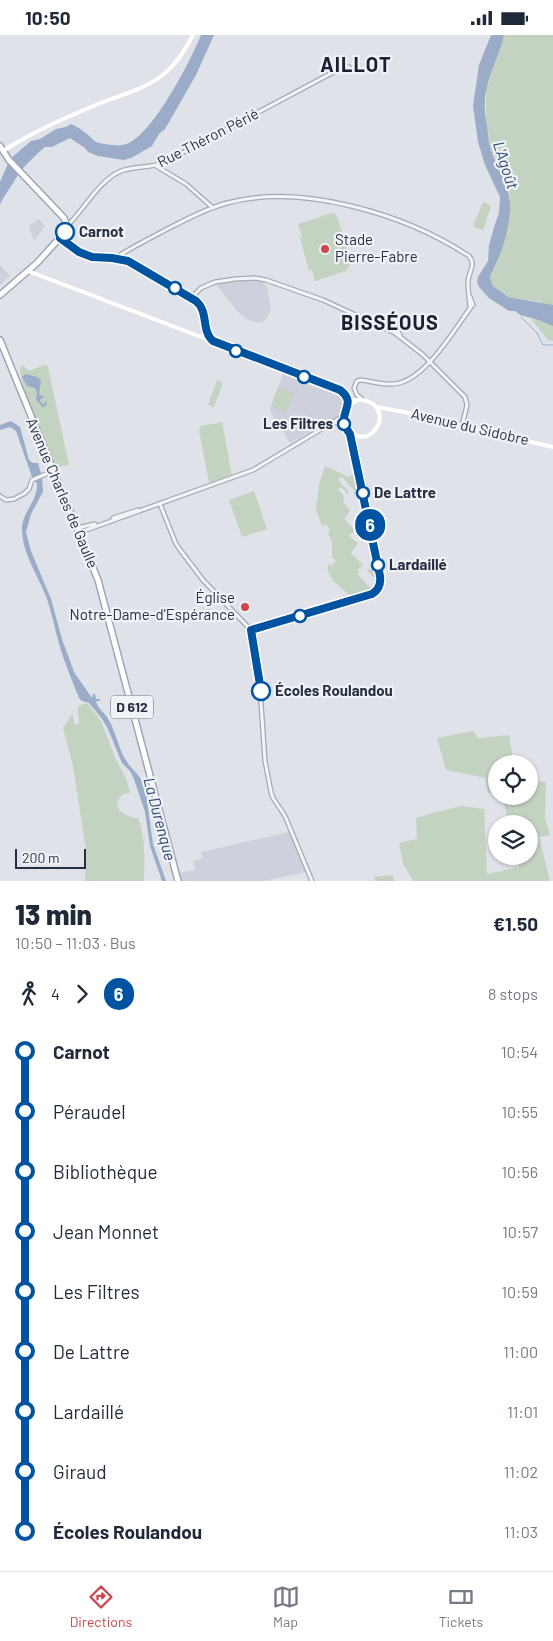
<!DOCTYPE html>
<html lang="en">
<head>
<meta charset="utf-8">
<style>
	:root { --surface:#fff; --page:#f6f6f7; --text:#1f2937; --muted:#747a83; --line:#e0e1e3; --accent:#ce454b }
	body { margin:0; font-family:Barlow,sans-serif; background:var(--page); color:var(--text); height:100vh; display:flex; flex-direction:column; font-size:19px; white-space:nowrap }
	* { box-sizing:border-box; margin:0 }
	p { font-size:16px; color:var(--muted) }
	.icon { flex:none; width:28px; height:28px; fill:none; stroke:currentColor; stroke-width:2; stroke-linecap:round; stroke-linejoin:round }
	.map { position:relative; height:846px; overflow:hidden }
	.sheet { display:flex; flex-direction:column; background:var(--surface); flex:1 }
	.sheet>* { flex:none }
	.badge { padding:0 10px; border-radius:16px; font-size:18px; line-height:32px }
	.buttons { position:absolute; left:488px; top:720px; display:grid; gap:10px }
	.buttons a { display:grid; place-items:center; width:50px; height:50px; border-radius:50%; background:var(--surface); box-shadow:0 1px 4px #0004; font-size:25px }
	.scale { position:absolute; left:15px; bottom:12px; width:71px; box-sizing:border-box; padding-left:5px; border:2px solid #282f40; border-top:0; font-size:14px; line-height:18px; white-space:nowrap; color:#282f40; -webkit-text-stroke:4px #eff2f6; paint-order:stroke }
	.map>.badge { position:absolute; translate:-50% -50%; box-shadow:0 0 0 2px #fff }
	.legs { display:flex; align-items:center; gap:8px; height:55px; padding:0 15px; font-size:16px }
	.legs p { margin-inline-start:auto }
	.head { display:flex; align-items:center; justify-content:space-between; height:85px; padding:0 15px }
	h1 { font-size:28px; font-weight:800; line-height:38px }
	ul { padding:0 15px; list-style:none }
	li { display:flex; align-items:center; gap:18px; height:60px; font-size:19px }
	li i { display:grid; place-items:center; width:8px; height:100%; margin:0 6px; background:currentColor }
	li i::after { content:''; width:12px; height:12px; margin:-6px; border:4px solid; border-radius:50%; background:var(--surface) }
	li p { margin-inline-start:auto }
	li:first-child i { background:linear-gradient(#0000 50%,currentColor 0) }
	li:last-child i { background:linear-gradient(currentColor 50%,#0000 0) }
	.status { display:flex; justify-content:space-between; align-items:center; height:35px; padding:0 25px; background:var(--surface); direction:ltr }
	.status svg { height:14px; fill:currentColor }
	.dock { display:flex; justify-content:space-around; align-items:center; height:70px; border-top:1px solid var(--line); background:var(--surface); font-size:14px; color:var(--muted) }
	.dock a { display:grid; justify-items:center; gap:2px }
	.dock .active { color:var(--accent) }
	.map>svg:first-child { display:block }
</style>
</head>
<body>
<div class="status"><b>10:50</b><svg viewBox="0 0 49 12"><path d="M0 12V9h3v3zM5 12V6h3v6zM10 12V3h3v9zM15 12V0h3v12zM26 1h20v11H26zM47 4h2v5h-2z"/></svg></div>
<div class="map">
<svg width="553" height="846" viewBox="0 0 553 846">
	<rect width="100%" height="100%" fill="#e0e2e9"/>
	<path fill="#ced1db" d="M39,184L45,191L34,206L29,191Z
		M0,230L10,241L0,250Z
		M236,245L261,246L267,252L271,274L267,282L264,286L260,288L254,287L247,284L238,277L217,251L223,247Z
		M283,339L342,362L344,367L340,381L290,408L271,378L270,373Z
		M289,797L306,837L264,846H181L179,838L195,835L193,826L203,823L201,817Z"/>
	<path fill="#c4d3c1" d="M504,0H553V306L548,305L532,285L541,267L508,262L492,250L490,241L496,231L508,190L510,176V162L503,139L491,115L486,85V53Z
		M483,167L488,169L491,172L483,195L473,191Z
		M332,178L335,179L338,184L350,224L349,225L350,230L346,236L315,246L312,235L309,236L300,203L302,202L298,189Z
		M46,329L48,332L69,430L54,433L22,355C26,346 16,340 22,330L29,336Z
		M217,345L223,348L214,372L208,370Z
		M278,352L294,358L286,377L271,371Z
		M222,387L232,440L209,448L199,395L200,391Z
		M325,431L349,442L356,437L361,460L357,461L353,458L355,456L341,441L338,445L349,457L347,459L341,452L338,454L344,461L343,467L349,474L350,473L349,478L345,482V485L353,493L354,492L356,494L349,501L358,508L351,518L363,530L358,535L359,538L358,539L370,553L377,546L366,534L378,535C382,557 372,558 354,564L333,546L327,534L329,529L332,530L336,526L332,522V508L328,498L330,495L325,489L322,492L316,473L319,450Z
		M254,456L267,494L242,502L229,465Z
		M83,669H88L101,686L117,727L126,743L130,758L123,759C109,772 124,782 138,783C145,800 145,827 144,846H85L86,815L73,731L63,693L72,679L75,689H79L78,676V672Z
		M473,696L478,703L509,700L514,729H496V759L488,758L485,743L446,735L437,703Z
		M529,746L546,747L545,784L550,800L539,802L550,846H413L403,829L399,808L417,804L416,783L437,777L462,771L484,774L487,839L519,832L517,821H529V789H509L502,761H529Z
		M393,840L394,846H375L374,842Z"/>
	<path fill="#9bacc9" d="M201,0H214L196,40L165,94L159,99L152,111L131,123L124,125L98,121L88,117L85,113L70,103L52,112H45L38,118L21,135L1,167L0,170V147L10,124L31,106L40,104L56,94L66,92L71,89C76,91 82,95 87,99C91,102 94,107 99,108C108,110 121,112 129,108C155,95 190,27 201,0Z
		M491,0H504C497,31 480,50 486,85C488,94 488,105 491,115C496,131 506,144 509,161C514,183 501,222 490,241L492,250L508,262L553,270V291L539,285L520,280L515,276H509L489,263L479,252L477,247L478,242L488,226L489,210L495,189L499,178L500,162L485,130L478,107L473,71L479,30Z
		M25,339L37,342L41,345L39,359L45,363H41L40,366L44,370L46,365L47,368L45,372H42L36,364L37,358L35,353L27,351L22,342Z
		M11,386L20,392L29,425L33,428H38L42,442L43,457L31,479L26,497L31,516L51,564L62,604L74,637L92,663L93,659H95L96,664H100V666H96C98,674 103,676 107,682C117,697 118,717 130,731C138,740 143,744 146,757L151,755L146,758L153,809L166,846H162L150,811L145,777L134,744L130,736L122,728L108,694L102,684L89,668L82,666L79,663C72,645 64,627 59,609C55,594 52,579 47,564C39,542 23,520 22,496C21,478 38,466 37,449L32,442L16,396L10,392L0,395V390Z"/>
	<g fill="none" stroke-linecap="round" stroke-linejoin="round">
		<path stroke="#9bacc9" stroke-width="1" d="M521,282L537,298L543,310H553"/>
		<defs>
			<path id="tertiary" d="M156,131L186,149L212,172
				M67,191C84,175 99,145 121,136C135,131 150,133 163,128L343,32H349
				M115,223C134,211 154,201 175,190C191,182 208,173 227,168C302,148 405,179 469,221C477,231 468,236 468,247C468,255 469,263 470,271
				M470,262L473,270
				M191,263L201,253L215,247L235,244L255,243L266,245L323,265L395,298L422,319L465,362L467,370L462,391
				M387,294L396,292L400,300
				M362,364L357,360L354,353L357,346L361,345C370,346 382,350 392,349C423,349 454,295 471,272
				M335,388L340,387L345,390
				M0,461L6,465L14,464L25,458L29,454L32,445L53,436
				M160,469L176,509L181,516L203,545L251,595L259,639L265,726L271,757L273,763L285,781L312,846
				M113,483L138,475
				M78,495L81,492L95,489
				M78,498L253,435L345,380
				M251,595L371,560C378,556 381,550 381,541L349,397"/>
			<path id="primary" d="M0,111L9,125L64,183L67,191L65,197L37,228L0,260
				M0,305L98,545L178,846"/>
		</defs>
		<use href="#tertiary" stroke="#a5a9b3" stroke-width="5.5"/>
		<use href="#primary" stroke="#9fa5b5" stroke-width="8"/>
		<use href="#tertiary" stroke="#f3f4f7" stroke-width="3"/>
		<path stroke="#fff" stroke-width="4" d="M3,116C34,96 69,81 103,67C122,60 144,54 160,42C175,31 184,17 193,0
			M59,203C70,211 80,220 93,222C105,224 117,221 128,227C150,237 175,253 196,266C208,277 202,294 212,305
			M28,236L340,355L352,365C356,366 359,364 363,365C380,368 385,385 373,397C362,409 339,397 346,377C348,372 350,368 356,366
			M377,372L404,377L553,412"/>
		<use href="#primary" stroke="#fff" stroke-width="5"/>
	</g>
	<g fill="none" stroke-linecap="round" stroke-linejoin="round">
		<defs>
			<path id="line-1" d="M65,197L60,203L79,217L92,222L112,223L128,226L196,266C209,277 201,296 213,306L340,355C356,367 342,375 344,388C345,392 348,396 350,399L380,541C381,549 379,555 372,559L251,595L261,656"/>
		</defs>
		<use href="#line-1" stroke="#fff" stroke-width="11"/>
		<use href="#line-1" stroke="#0053a0" stroke-width="8"/>
	</g>
	<g fill="#fff" stroke="#0053a0" stroke-width="2.5">
		<circle cx="65" cy="197" r="9"/>
		<circle cx="175" cy="253" r="6"/>
		<circle cx="236" cy="316" r="6"/>
		<circle cx="304" cy="342" r="6"/>
		<circle cx="344" cy="389" r="6"/>
		<circle cx="363" cy="458" r="6"/>
		<circle cx="378" cy="530" r="6"/>
		<circle cx="300" cy="581" r="6"/>
		<circle cx="261" cy="656" r="9"/>
	</g>
	<g fill="#ce454b" stroke="#eff2f6" stroke-width="2">
		<circle cx="325" cy="214" r="5"/>
		<circle cx="245" cy="572" r="5"/>
	</g>
	<g text-anchor="middle" stroke-width="4.5" stroke-linejoin="round" paint-order="stroke">
		<rect fill="#eff2f6" stroke="#646a77" stroke-width="1" x="111" y="660.5" width="42" height="23" rx="4"/>
		<g font-size="14" font-weight="bold" fill="#282f40">
			<text x="132" y="677">D 612</text>
		</g>
		<g font-size="15" fill="#282f40" stroke="#eff2f6">
			<text transform="translate(208 103) rotate(-27)" y="5">Rue Théron Périé</text>
			<text transform="translate(470 392) rotate(13)" y="5">Avenue du Sidobre</text>
			<text transform="translate(62 458) rotate(67)" y="5">Avenue Charles de Gaulle</text>
		</g>
		<g font-size="15" font-weight="bold" fill="#282f40" stroke="#eff2f6" text-anchor="start">
			<text x="79" y="202">Carnot</text>
			<text x="333" y="394" text-anchor="end">Les Filtres</text>
			<text x="374" y="463">De Lattre</text>
			<text x="389" y="535">Lardaillé</text>
			<text x="275" y="661">Écoles Roulandou</text>
		</g>
		<g font-size="15" fill="#282f40" stroke="#eff2f6" text-anchor="start">
			<text x="335" y="210">Stade<tspan x="335" dy="17">Pierre-Fabre</tspan></text>
			<text x="235" y="568" text-anchor="end">Église<tspan x="235" dy="17">Notre-Dame-d'Espérance</tspan></text>
		</g>
		<g font-size="16" font-style="italic" fill="#324974" stroke="#eff2f6">
			<text transform="translate(506 130) rotate(72)" y="6">L'Agoût</text>
			<text transform="translate(160 784) rotate(75)" y="6">La Durenque</text>
		</g>
		<g font-size="20" font-weight="bold" letter-spacing="1" fill="#1b2031" stroke="#eff2f6">
			<text x="356" y="37">AILLOT</text>
			<text x="390" y="295">BISSÉOUS</text>
		</g>
	</g>
</svg>
<div class="buttons">
<a><svg class="icon" aria-label="locate" viewBox="0 0 24 24"><circle cx="12" cy="12" r="6"/><path d="M12 2v4M12 18v4M2 12h4M18 12h4"/></svg></a>
<a><svg class="icon" aria-label="layers" viewBox="0 0 24 24"><path d="M12 4l9 5-9 5-9-5zM3 14l9 5 9-5"/></svg></a>
</div>
<div class="scale">200 m</div>
<b class="badge" style="left:370px;top:490px;background:#0053a0;color:#fff">6</b>
</div>
<section class="sheet">
<div class="head"><div><h1>13 min</h1><p>10:50 – 11:03 · Bus</p></div><b>€1.50</b></div>
<div class="legs"><svg class="icon" aria-label="walk" viewBox="0 0 24 24"><circle cx="13" cy="4" r="2"/><path d="M13 8l-2 6 4 7M11 14l-3 7M7 12l3-4h3l4 4"/></svg>4<svg class="icon" aria-label="forward" viewBox="0 0 24 24"><path d="M9 5l7 7-7 7"/></svg><b class="badge" style="background:#0053a0;color:#fff">6</b><p>8 stops</p></div>
<ul>
<li><i style="color:#0053a0"></i><b>Carnot</b><p>10:54</p></li>
<li><i style="color:#0053a0"></i><span>Péraudel</span><p>10:55</p></li>
<li><i style="color:#0053a0"></i><span>Bibliothèque</span><p>10:56</p></li>
<li><i style="color:#0053a0"></i><span>Jean Monnet</span><p>10:57</p></li>
<li><i style="color:#0053a0"></i><span>Les Filtres</span><p>10:59</p></li>
<li><i style="color:#0053a0"></i><span>De Lattre</span><p>11:00</p></li>
<li><i style="color:#0053a0"></i><span>Lardaillé</span><p>11:01</p></li>
<li><i style="color:#0053a0"></i><span>Giraud</span><p>11:02</p></li>
<li><i style="color:#0053a0"></i><b>Écoles Roulandou</b><p>11:03</p></li>
</ul>
</section>
<nav class="dock">
<a class="active"><svg class="icon" aria-label="directions" viewBox="0 0 24 24"><path d="M12 3l9 9-9 9-9-9zM9 14v-3h6M13 9l2 2-2 2"/></svg>Directions</a>
<a><svg class="icon" aria-label="map" viewBox="0 0 24 24"><path d="M3 6l6-2 6 2 6-2v14l-6 2-6-2-6 2zM9 4v14M15 6v14"/></svg>Map</a>
<a><svg class="icon" aria-label="tickets" viewBox="0 0 24 24"><path d="M3 7h18v10H3zM15 7v10"/></svg>Tickets</a>
</nav>
</body>
</html>
